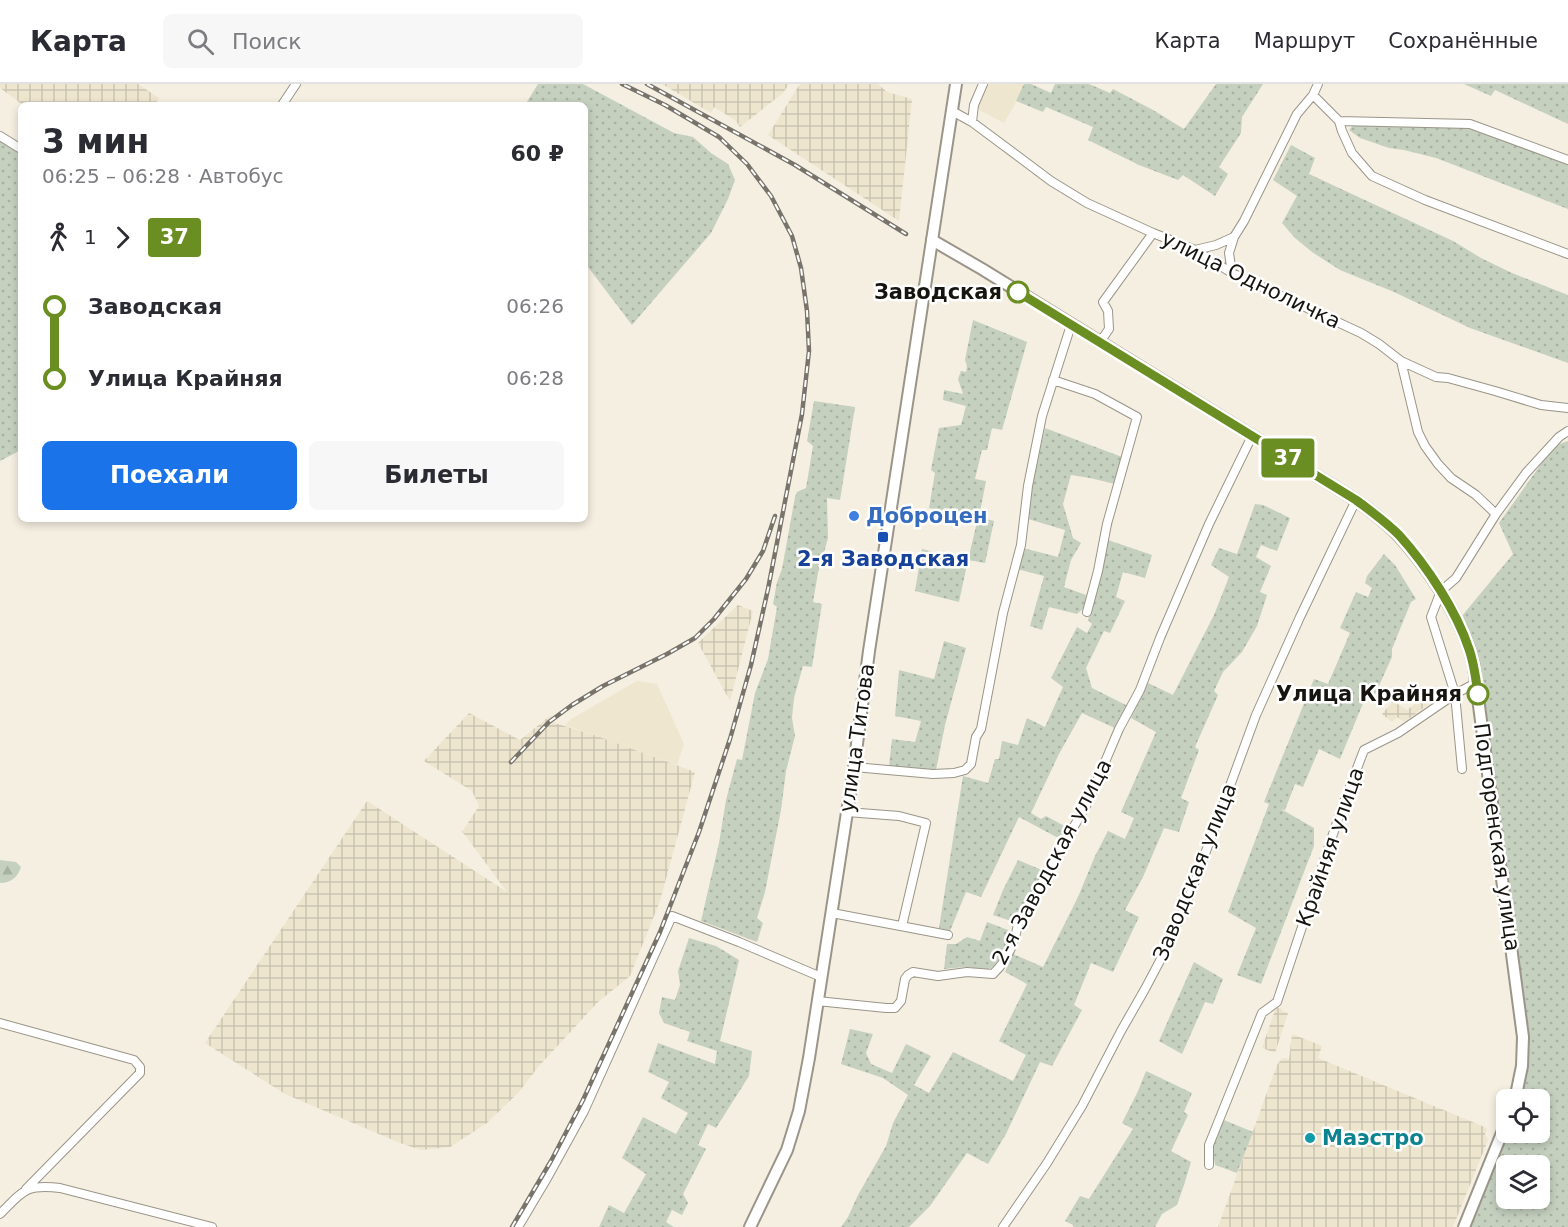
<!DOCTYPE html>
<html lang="ru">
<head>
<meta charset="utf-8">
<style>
	:root { --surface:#fff; --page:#f7f7f7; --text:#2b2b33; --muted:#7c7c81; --line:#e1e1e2; --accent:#1a73e8 }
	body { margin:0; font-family:"DejaVu Sans",sans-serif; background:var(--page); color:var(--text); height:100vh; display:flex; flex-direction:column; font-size:22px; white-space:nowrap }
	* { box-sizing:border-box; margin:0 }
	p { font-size:20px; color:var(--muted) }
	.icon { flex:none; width:33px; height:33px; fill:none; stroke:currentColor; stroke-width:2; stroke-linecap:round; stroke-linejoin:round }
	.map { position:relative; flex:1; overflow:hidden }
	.drawer { position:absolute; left:18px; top:18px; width:570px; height:420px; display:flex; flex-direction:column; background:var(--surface); border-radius:9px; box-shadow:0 3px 9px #0003 }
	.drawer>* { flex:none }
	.badge { padding:0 12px; border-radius:4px; font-size:21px; line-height:39px }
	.buttons { position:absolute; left:1496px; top:1005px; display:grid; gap:12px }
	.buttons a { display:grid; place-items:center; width:54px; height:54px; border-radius:9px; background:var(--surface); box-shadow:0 3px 9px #0003; font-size:30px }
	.map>.badge { position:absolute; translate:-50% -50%; box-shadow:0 0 0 3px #fff }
	.legs { display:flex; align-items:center; gap:9px; height:66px; padding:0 24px; font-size:20px }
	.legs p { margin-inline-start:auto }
	.overview { display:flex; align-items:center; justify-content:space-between; height:102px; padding:0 24px }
	h1 { font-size:33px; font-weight:600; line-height:45px }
	.primary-button { display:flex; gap:12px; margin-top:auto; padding:12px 24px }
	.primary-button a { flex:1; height:69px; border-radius:9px; background:var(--accent); color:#fff; font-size:24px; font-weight:600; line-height:69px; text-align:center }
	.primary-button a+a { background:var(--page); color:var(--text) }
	ul { padding:0 24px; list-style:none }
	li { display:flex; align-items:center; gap:21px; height:72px; font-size:22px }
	li i { display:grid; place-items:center; width:9px; height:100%; margin:0 8px; background:currentColor }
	li i::after { content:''; width:15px; height:15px; margin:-8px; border:4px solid; border-radius:50%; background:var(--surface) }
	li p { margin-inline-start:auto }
	li:first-child i { background:linear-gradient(#0000 50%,currentColor 0) }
	li:last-child i { background:linear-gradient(currentColor 50%,#0000 0) }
	header { display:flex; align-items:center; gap:36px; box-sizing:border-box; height:84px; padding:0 30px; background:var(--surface); border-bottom:2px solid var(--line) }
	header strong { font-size:28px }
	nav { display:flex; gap:33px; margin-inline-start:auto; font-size:21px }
	.search { width:420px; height:54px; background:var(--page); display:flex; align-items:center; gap:15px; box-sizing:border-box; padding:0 21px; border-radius:9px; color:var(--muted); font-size:22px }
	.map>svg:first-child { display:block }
</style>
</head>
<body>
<header>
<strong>Карта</strong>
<div class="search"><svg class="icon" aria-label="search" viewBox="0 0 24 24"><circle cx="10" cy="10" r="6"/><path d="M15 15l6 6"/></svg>Поиск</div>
<nav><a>Карта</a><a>Маршрут</a><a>Сохранённые</a></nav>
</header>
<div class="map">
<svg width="1568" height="1143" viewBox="0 0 1568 1143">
	<defs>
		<pattern id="industrial-grid" width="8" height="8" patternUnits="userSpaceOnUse" patternTransform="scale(1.5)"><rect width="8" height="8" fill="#eee5cf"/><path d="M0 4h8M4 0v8" fill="none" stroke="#cbc4b1"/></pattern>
		<pattern id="forest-firs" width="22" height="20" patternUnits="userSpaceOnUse" patternTransform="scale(1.5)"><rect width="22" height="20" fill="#c5d0bf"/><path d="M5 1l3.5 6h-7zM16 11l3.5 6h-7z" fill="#a8b2a3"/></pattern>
		<pattern id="garden-dots" width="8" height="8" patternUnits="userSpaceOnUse" patternTransform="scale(1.5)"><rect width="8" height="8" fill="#c5d0bf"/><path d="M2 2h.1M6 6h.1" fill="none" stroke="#a8b2a3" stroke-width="1.8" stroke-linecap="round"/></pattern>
	</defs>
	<rect width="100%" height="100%" fill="#f5efe1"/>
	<path fill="#efe6d0" d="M985,0H1024L1014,22L1004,39L979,26L977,23Z
		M637,597L657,600L684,660L677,681L600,653L565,641L571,635Z"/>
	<path fill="url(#industrial-grid)" d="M0,0H138L159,14L155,21H23L0,4Z
		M662,0H789L783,9L740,43L735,36L714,23L711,29Z
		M800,0H878L887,8L912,15L899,137L768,51Z
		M738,521L753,527L730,617L698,559Z
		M1427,611L1432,618L1404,638L1397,633L1392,638L1382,630L1393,617L1407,626Z
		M469,629L520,656L551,631L555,639L600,653L695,688L660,817L630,892L598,918L539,982L518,1009L487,1039L450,1063L421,1066L400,1059L285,1010L205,959L367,717L507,808L465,751L462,748L479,722L472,707L424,677Z
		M1276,923L1282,925V927L1288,929L1275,969L1262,964Z
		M1292,950L1322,962L1318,974L1487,1044L1485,1050L1488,1056L1453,1143H1218L1277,981L1282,974L1289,975Z"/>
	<path fill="url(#forest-firs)" d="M0,776L16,778L21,783C18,793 11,799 0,799Z"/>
	<path fill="url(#garden-dots)" fill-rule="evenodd" d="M538,0H583L674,49L693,53L711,69L728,80L735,96L728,115L711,149L632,241L585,179V21H525Z
		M1024,0H1031L1051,9L1055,0H1089L1110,9L1113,5L1153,26L1184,45L1216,0H1263L1242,33L1241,49L1219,83L1228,90L1215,112L1183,91L1178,96L1139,81L1088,56L1093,43L1046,23L1043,28L1016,17Z
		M1464,0H1568V40L1495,6L1491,12Z
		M1353,41L1463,43L1482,49L1568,81V125L1436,74L1404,66L1389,64L1360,54L1349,46Z
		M0,52L21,65V366L0,377Z
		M1291,61L1315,74L1309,90L1453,157L1481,174L1512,189L1568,211V279L1470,244L1394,208L1340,186L1312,168L1295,154L1282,139L1297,112L1273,96Z
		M973,236L1027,258L1002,346L992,344L987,366H982L975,395L986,397L979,433L994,437L985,479L968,476L959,518L915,507L922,465L968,476L978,434L929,424L935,389L931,386L939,344L961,341L966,322L943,316L944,306L963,310L958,295L961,287L966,288L967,282L965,276Z
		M814,317L855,323L840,416L827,414L828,454L818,489L813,518L822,520L812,583L803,582L794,614L792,634L795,652L786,687L781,726L765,808L757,834L763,839L757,858L701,837L719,759L726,716L737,675L742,676L755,609L768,575L777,523L773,520L777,498L782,485L795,413L797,408L806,404L813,362L807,357Z
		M1045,344L1122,373L1115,400L1090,394L1071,391L1063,420L1073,454L1081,459L1071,476L1064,503L1086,511L1085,523L1077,530L1049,523L1042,546L1030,542L1044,492L1017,485L1023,464L1058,473L1065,446L1028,435L1030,411Z
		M1568,357V1143H1471L1508,1049L1539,1048V1016L1520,1015L1528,968L1504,761L1473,555L1462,532L1513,470L1499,439L1554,362ZM1506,1082H1539V1114H1506Z
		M1255,420L1263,421L1290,434L1277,467L1261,461L1256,473L1271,482L1260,508L1267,511L1257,542L1242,568L1223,588L1214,607L1218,611L1195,663L1199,666L1181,714L1189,718L1179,748L1164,744L1143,793L1125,826L1139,833L1113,888L1091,879L1074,921L1082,926L1052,982L1040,978L1006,1050L988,1080L967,1069L930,1122L909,1143H841L848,1133L858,1111L886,1062L893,1039L908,1011L883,994L841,980L850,945L873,950L866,969L871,980L892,989L906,960L931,972L914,1001L929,1009L953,968L1013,997L1026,971L999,957L1027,900L1005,888L1013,870L1043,883L1078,813L1095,772L1108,747L1125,755L1134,734L1121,728L1156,648L1131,634L1148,599L1173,611L1214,531L1229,493L1211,481L1219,464L1237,470Z
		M1108,456L1152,471L1145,494L1123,488L1116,513L1125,517L1110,549L1104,547L1086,584L1092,604L1128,622L1117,645L1082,629L1059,670L1031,729L1041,735L1046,732L1068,744L1062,756L1019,733L981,813L966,808L950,847L939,844L963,692L988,699L995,675H999L1002,657L1018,661L1027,634L1045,643L1063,603L1051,594L1077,543L1087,549L1092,540L1088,536Z
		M1384,470L1395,481L1416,515L1411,518L1392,565V573L1373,615L1364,617L1340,675L1319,665L1303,703L1295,700L1285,726L1281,725L1314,744V762L1261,900L1237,891L1256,844L1228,828L1269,720L1264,718L1314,595L1328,600L1350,549L1340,544L1356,508L1368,513L1372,504L1365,499L1367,492Z
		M944,557L966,564L945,641L936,686L889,682L892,655L915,658L921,637L895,632L899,586L934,595Z
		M1018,776L1044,787L1017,833L1011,837L993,831L1003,806Z
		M987,838L1008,846L1012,850L1011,856L999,878L994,883L988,885L964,883L944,885L947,860H956L967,853L980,857Z
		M689,854L716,862L739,876L720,957L752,967L749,992L716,1044L708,1040L698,1061L706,1065L683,1110L688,1119L682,1131L672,1126L666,1138L674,1143H599L609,1121L624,1129L646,1090L622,1074L643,1033L676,1050L688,1029L661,1014L669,998L648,988L658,959L715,980L717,967L687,957L690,948L664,939L659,929L662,913L675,916L680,901L678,887Z
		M1194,878L1223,895L1213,920L1205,918L1182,970L1159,957Z
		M1146,987L1192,1009L1184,1028L1188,1031L1171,1067L1191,1078L1184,1101L1177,1121L1162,1130L1155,1143H1073V1141L1065,1137L1080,1112L1089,1115L1133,1045L1122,1039L1138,1007Z
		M1224,1036L1253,1048L1237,1089L1215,1081L1212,1062Z"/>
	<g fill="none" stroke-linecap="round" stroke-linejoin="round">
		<defs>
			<path id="minor" d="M1313,11L1339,37L1342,47L1352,69L1372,92L1425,116L1568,170
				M282,21L296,0
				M952,27L972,38L1051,97L1087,119L1153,149L1195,166L1232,189L1361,249L1379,260L1401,277L1436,293L1448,294L1495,307L1541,321L1568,324
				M1339,37L1470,40L1568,76
				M972,38L974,21L983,0
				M0,52L21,65
				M1195,166L1216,161L1234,153L1244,137L1297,30L1313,11L1318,0
				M1232,189L1229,169L1234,153
				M1100,258L1109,245L1108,227L1103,218L1153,149
				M1401,277L1418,348L1425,362L1438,380L1451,394L1476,411L1496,430
				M1053,296L1095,310L1137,333L1107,440L1098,487L1087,528
				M854,683L933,690L954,689L965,686L971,680L976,653L981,645L1003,529L1021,461L1028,402L1042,332L1071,241
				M1462,685L1455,610L1431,533L1441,507L1456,494L1496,430L1526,389L1559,353L1568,347
				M847,728L899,732L926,739L902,842
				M832,829L948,851
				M817,917L886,924H895L901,917L905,895L908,891L913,888L938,892L967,888L993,890C1007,877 1015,858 1018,840L1088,718L1119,645L1140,606L1160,554L1209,440L1252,352
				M0,939L134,976L140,983V989L26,1105
				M1209,1081V1061L1262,929L1277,918L1341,726L1364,666L1398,649L1455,610L1476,599
				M0,1130C23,1107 25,1100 60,1104L212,1143
				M518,1143L546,1096L584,1027L672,832L739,858L821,893
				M1003,1143L1047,1079L1082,1022L1121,947L1145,905L1163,871L1191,808L1256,631L1300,533L1356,416"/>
			<path id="tertiary" d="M932,156L982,185L1356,416C1371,427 1386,438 1399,452C1426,481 1457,528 1470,567C1473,577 1475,588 1476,599L1523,953L1522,982L1515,1016
				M1464,1143L1506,1039"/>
			<path id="secondary" d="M750,1143L787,1066L799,1027L809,974L854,683L869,567L956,0"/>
		</defs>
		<use href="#minor" stroke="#9a9588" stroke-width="10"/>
		<use href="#tertiary" stroke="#9a9588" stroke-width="14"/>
		<use href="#secondary" stroke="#9a9588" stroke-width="14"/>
		<use href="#minor" stroke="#fff" stroke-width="8"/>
		<use href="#tertiary" stroke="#fff" stroke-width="10"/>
		<use href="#secondary" stroke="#fff" stroke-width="10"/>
		<defs>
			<path id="rail" d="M647,0L795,81L906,150
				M511,678L549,638L572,621L603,602L667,570L695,554L714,535L746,495L763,467L775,432
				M512,1143L551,1077L583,1016L660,848L699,748L730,655L751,581L768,505L802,330L809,267L807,227L801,184L792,152L771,112L747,80L719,53L665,21L622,0"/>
		</defs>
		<use href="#rail" stroke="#78746b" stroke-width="4.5"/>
		<use href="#rail" stroke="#fff" stroke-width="2" stroke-dasharray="7" stroke-linecap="butt"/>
	</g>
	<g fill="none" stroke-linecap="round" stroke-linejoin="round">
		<defs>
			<path id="line-1" d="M1018,208L1356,416C1371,427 1386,438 1399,451C1427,482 1456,526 1469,565C1474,579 1476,595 1478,610"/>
		</defs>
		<use href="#line-1" stroke="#fff" stroke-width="14"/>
		<use href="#line-1" stroke="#6b8e23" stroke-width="9"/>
	</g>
	<g fill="#fff" stroke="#6b8e23" stroke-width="3">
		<circle cx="1018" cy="208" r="10"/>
		<circle cx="1478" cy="610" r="10"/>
	</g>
	<circle fill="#3f7fe0" stroke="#fff" stroke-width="2" cx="854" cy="432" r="6"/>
	<rect fill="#1a4fb4" stroke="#fff" stroke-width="2" x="877" y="447" width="12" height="12" rx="3"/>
	<circle fill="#0f9aa8" stroke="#fff" stroke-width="2" cx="1310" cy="1054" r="6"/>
	<g text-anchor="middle" stroke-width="5" stroke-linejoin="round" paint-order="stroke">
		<g font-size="21" fill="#16140f" stroke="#fff">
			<text transform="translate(1251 196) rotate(26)" y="7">улица Одноличка</text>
			<text transform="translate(857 654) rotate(-82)" y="7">улица Титова</text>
			<text transform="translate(1497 753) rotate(82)" y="7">Подгоренская улица</text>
			<text transform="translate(1330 763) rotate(-71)" y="7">Крайняя улица</text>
			<text transform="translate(1052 778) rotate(-62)" y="7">2-я Заводская улица</text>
			<text transform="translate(1195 788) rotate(-68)" y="7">Заводская улица</text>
		</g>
		<g font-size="21" font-weight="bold" fill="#16140f" stroke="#fff" text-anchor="end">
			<text x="1002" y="215">Заводская</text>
			<text x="1462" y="617">Улица Крайняя</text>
		</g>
		<g font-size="21" font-weight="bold" fill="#366cbe" stroke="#fff" text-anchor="start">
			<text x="866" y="439">Доброцен</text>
		</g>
		<g font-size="21" font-weight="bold" fill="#164399" stroke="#fff">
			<text x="883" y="482">2-я Заводская</text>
		</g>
		<g font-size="21" font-weight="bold" fill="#0d838f" stroke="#fff" text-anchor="start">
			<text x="1322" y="1061">Маэстро</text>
		</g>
	</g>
</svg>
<div class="buttons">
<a><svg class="icon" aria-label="locate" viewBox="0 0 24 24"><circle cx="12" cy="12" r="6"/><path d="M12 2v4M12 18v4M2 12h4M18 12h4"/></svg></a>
<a><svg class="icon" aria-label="layers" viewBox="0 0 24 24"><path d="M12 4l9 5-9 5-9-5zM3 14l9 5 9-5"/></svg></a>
</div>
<b class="badge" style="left:1288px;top:374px;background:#6b8e23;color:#fff">37</b>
<section class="drawer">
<div class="overview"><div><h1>3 мин</h1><p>06:25 – 06:28 · Автобус</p></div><b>60 ₽</b></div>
<div class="legs"><svg class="icon" aria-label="walk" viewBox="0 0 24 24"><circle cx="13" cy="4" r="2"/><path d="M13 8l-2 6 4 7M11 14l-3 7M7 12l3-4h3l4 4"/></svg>1<svg class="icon" aria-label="forward" viewBox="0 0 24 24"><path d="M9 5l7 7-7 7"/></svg><b class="badge" style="background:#6b8e23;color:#fff">37</b></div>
<ul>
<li><i style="color:#6b8e23"></i><b>Заводская</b><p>06:26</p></li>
<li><i style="color:#6b8e23"></i><b>Улица Крайняя</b><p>06:28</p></li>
</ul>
<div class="primary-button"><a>Поехали</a><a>Билеты</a></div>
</section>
</div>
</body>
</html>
